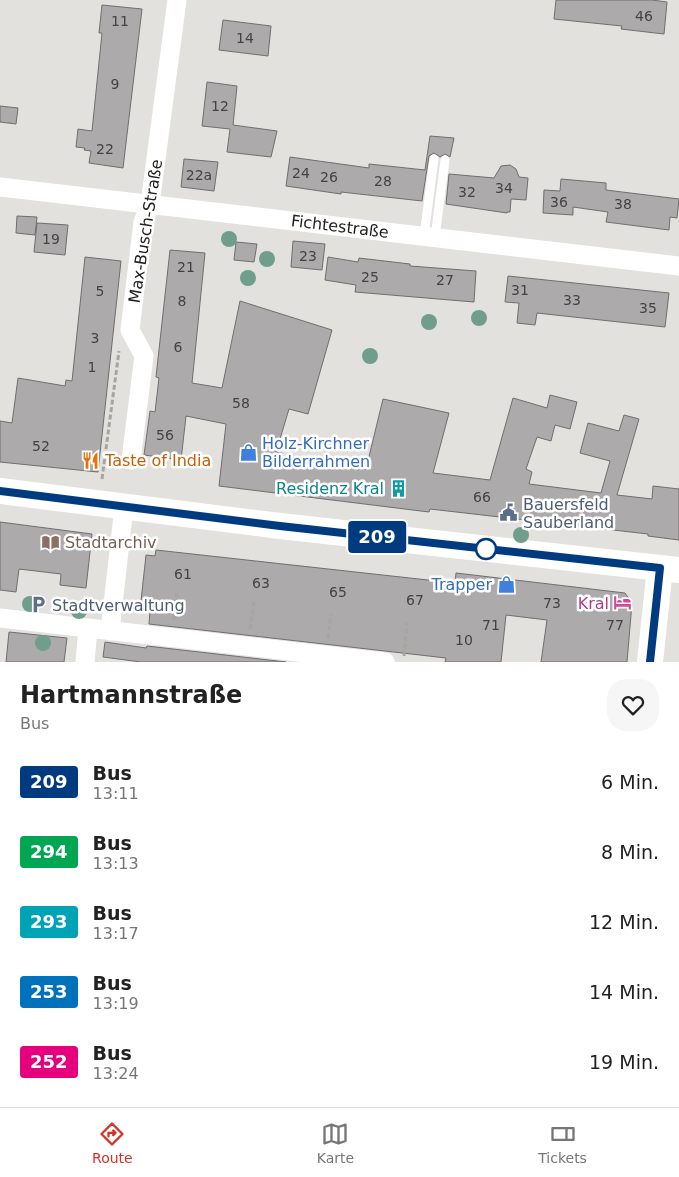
<!DOCTYPE html>
<html lang="de">
<head>
<meta charset="utf-8">
<style>
	:root { --surface:#fff; --page:#f6f6f6; --text:#222; --muted:#767676; --line:#e0e0e0; --accent:#d93025 }
	body { margin:0; font-family:"DejaVu Sans",sans-serif; background:var(--page); color:var(--text); height:100vh; display:flex; flex-direction:column; font-size:19px; white-space:nowrap }
	* { box-sizing:border-box; margin:0 }
	p { font-size:16px; color:var(--muted) }
	.icon { flex:none; width:28px; height:28px; fill:none; stroke:currentColor; stroke-width:2; stroke-linecap:round; stroke-linejoin:round }
	.map { position:relative; height:662px; overflow:hidden }
	.drawer { display:flex; flex-direction:column; background:var(--surface); flex:1 }
	.drawer>* { flex:none }
	.badge { padding:0 10px; border-radius:4px; font-size:18px; line-height:32px }
	.map>.badge { position:absolute; translate:-50% -50%; box-shadow:0 0 0 2px #fff }
	.round { display:grid; place-items:center; flex:none; width:52px; height:52px; border-radius:20px; background:var(--page) }
	.overview { display:flex; align-items:center; justify-content:space-between; height:85px; padding:0 20px }
	h1 { font-size:24px; font-weight:700; line-height:38px }
	ul { padding:0; list-style:none }
	li { display:flex; align-items:center; gap:15px; height:70px; padding:0 20px }
	li div { flex:1 }
	li b { display:block; font-size:19px }
	li em { font-style:normal }
	li .badge { min-width:55px; font-weight:700; text-align:center }
	.menu { display:flex; justify-content:space-around; align-items:center; height:70px; border-top:1px solid var(--line); background:var(--surface); font-size:14px; color:var(--muted) }
	.menu a { display:grid; justify-items:center; gap:2px }
	.menu .on { color:var(--accent) }
	.map>svg:first-child { display:block }
</style>
</head>
<body>
<div class="map">
<svg width="679" height="662" viewBox="0 0 679 662">
	<rect width="100%" height="100%" fill="#e2e1de"/>
	<path fill="#adaaac" stroke="#706d6f" d="M556,0H652L667,2L664,34L621,29L622,26L554,19Z
		M102,5L142,9L123,168L89,163L91,151L84,150L85,148L76,147L78,129L92,131L102,33H99Z
		M223,20L271,26L268,56L219,50Z
		M207,82L237,86L233,125L277,131L271,157L227,152L230,129L202,126Z
		M0,106L18,108L16,124L0,122Z
		M430,136L454,138L450,157L445,154L440,157L434,153L429,156L422,201L341,192V194L286,186L290,157L369,168V164L425,170Z
		M184,159L218,162L214,191L181,187Z
		M510,165L516,169L519,177L528,178L526,200L511,199L510,212H507V213L446,204L449,174L494,178L501,166Z
		M561,179L606,183V190L679,199L677,218L670,217L669,230L606,222L608,212L573,207V215L543,213L544,190L560,191Z
		M17,216L37,217L35,235L16,233Z
		M37,223L68,225L65,255L34,252Z
		M293,241L325,244L322,270L291,267Z
		M236,242L257,244L254,262L234,260Z
		M170,250L205,253L192,383L222,388L240,301L332,330L308,414L289,409L276,452L282,453V459L366,469L383,399L449,413L433,473L490,480L513,398L547,408L550,395L577,402L570,429L555,425L551,441L537,437L526,469L532,472L529,484L601,493L610,461L580,453L588,423L619,431L624,415L639,419L617,495L652,499L653,486L679,489V540L648,536V534L430,509L429,512L219,486L226,424L186,416L181,460L144,455L150,411L155,412L159,378L156,377Z
		M85,257L121,261L98,472L0,462V421L12,423L18,378L65,386L66,380L72,381Z
		M328,257L358,262L359,258L410,264V266L476,271L474,302L355,292L356,285L325,280Z
		M508,276L669,293L665,327L537,313L535,325L517,323L519,303L505,302Z
		M0,522L92,534L86,588L60,585L61,574L19,569L16,592L0,590Z
		M156,550L455,583L456,573L625,593L632,603L627,662H541L547,620L506,615L501,662H445L446,658L149,624L150,611L140,610L146,555L155,556Z
		M9,632L67,638L64,662H6Z
		M105,642L146,648L147,646L286,662H141L103,657Z"/>
	<g fill="none" stroke-linecap="round" stroke-linejoin="round">
		<path stroke="#a6a5a2" stroke-width="3" stroke-dasharray="5 2.5" stroke-linecap="butt" d="M102,479L119,351
			M174,620L177,593
			M250,629L254,602
			M328,638L331,614
			M404,656L407,623"/>
		<path stroke="#fff" stroke-width="9" d="M424,236L434,159
			M435,237L445,160"/>
		<path stroke="#fff" stroke-width="19" d="M0,187L679,266
			M131,460L144,356L130,330L143,222L150,204L177,0
			M0,618L385,662
			M110,631L124,507
			M85,662L88,629"/>
		<path stroke="#fff" stroke-width="26" d="M0,491L280,526L679,570
			M650,662L660,568"/>
	</g>
	<g fill="#709d8c">
		<circle cx="229" cy="239" r="8"/>
		<circle cx="267" cy="259" r="8"/>
		<circle cx="248" cy="278" r="8"/>
		<circle cx="479" cy="318" r="8"/>
		<circle cx="429" cy="322" r="8"/>
		<circle cx="370" cy="356" r="8"/>
		<circle cx="521" cy="535" r="8"/>
		<circle cx="30" cy="604" r="8"/>
		<circle cx="79" cy="611" r="8"/>
		<circle cx="43" cy="643" r="8"/>
	</g>
	<g fill="none" stroke-linecap="round" stroke-linejoin="round">
		<defs>
			<path id="line" d="M0,491L280,526L660,568L650,662"/>
		</defs>
		<use href="#line" stroke="#fff" stroke-width="11"/>
		<use href="#line" stroke="#003b80" stroke-width="8"/>
	</g>
	<defs>
		<symbol id="shop-bare" viewBox="-9 -9 18 18"><path d="M-5-2.5h2.3a2.7 3.5 0 0 1 5.4 0H5L5.5 6h-11ZM-1.5-2.5h3a1.5 2.3 0 0 0-3 0Z" fill="#3f7fe0" stroke="#fff" stroke-width="2.5" paint-order="stroke"/></symbol>
		<symbol id="restaurant-bare" viewBox="-9 -9 18 18"><path d="M-5-6h1v4h1v-4h1v4h1v-4h1v5L-1.5 .5V6h-2V.5L-5-1ZM5-6V6H3V1.5H1.5Q1.5-4 5-6Z" fill="#e8710a" stroke="#fff" stroke-width="2.5" paint-order="stroke"/></symbol>
		<symbol id="building-bare" viewBox="-9 -9 18 18"><path d="M-4-6H4V6H1V3H-1V6H-4ZM-2.5-4.3h1.7v1.8h-1.7ZM.8-4.3h1.7v1.8H.8ZM-2.5-1h1.7V.8h-1.7ZM.8-1h1.7V.8H.8Z" fill="#0f9aa8" stroke="#fff" stroke-width="2.5" paint-order="stroke"/></symbol>
		<symbol id="civic-bare" viewBox="-9 -9 18 18"><path d="M-.6-6.5H3V-4.5H.6V-3L4-1V1h2V6H-6V1h2V-1L-.6-3ZM-1.2 2.5V6h2.4V2.5Z" fill="#5c6f8a" stroke="#fff" stroke-width="2.5" paint-order="stroke"/></symbol>
		<symbol id="library-bare" viewBox="-9 -9 18 18"><path d="M-6-4Q-3-5.5-.7-3.5V5Q-3 3-6 4ZM6-4Q3-5.5 .7-3.5V5Q3 3 6 4Z" fill="#8d6e63" stroke="#fff" stroke-width="2.5" paint-order="stroke"/></symbol>
		<symbol id="hotel-bare" viewBox="-9 -9 18 18"><path d="M-6-4.5h1.5V1H6V5H4.5V3h-9V5H-6ZM-4 0a1.8 1.8 0 1 1 3.6 0ZM.5 0V-2.5h3Q6-2.5 6 0Z" fill="#d1479c" stroke="#fff" stroke-width="2.5" paint-order="stroke"/></symbol>
		<symbol id="parking-bare" viewBox="-9 -9 18 18"><path d="M-3.5-5.5H1a3.5 3.5 0 0 1 0 7H-1V5.5H-3.5ZM-1-3.4V-.6H.8a1.4 1.4 0 0 0 0-2.8Z" fill="#5c6f8a" stroke="#fff" stroke-width="2.5" paint-order="stroke"/></symbol>
	</defs>
	<g fill-rule="evenodd">
		<use href="#shop-bare" x="236" y="440" width="25" height="25"/>
		<use href="#restaurant-bare" x="78" y="448" width="25" height="25"/>
		<use href="#building-bare" x="386" y="476" width="25" height="25"/>
		<use href="#civic-bare" x="496" y="500" width="25" height="25"/>
		<use href="#library-bare" x="38" y="530" width="25" height="25"/>
		<use href="#shop-bare" x="494" y="572" width="25" height="25"/>
		<use href="#hotel-bare" x="610" y="590" width="25" height="25"/>
		<use href="#parking-bare" x="26" y="592" width="25" height="25"/>
	</g>
	<circle fill="#fff" stroke="#003b80" stroke-width="2.5" cx="486" cy="549" r="10"/>
	<g text-anchor="middle" stroke-width="5" stroke-linejoin="round" paint-order="stroke">
		<g font-size="14" fill="#444242">
			<text x="644" y="21">46</text>
			<text x="120" y="26">11</text>
			<text x="245" y="43">14</text>
			<text x="115" y="89">9</text>
			<text x="220" y="111">12</text>
			<text x="105" y="154">22</text>
			<text x="301" y="178">24</text>
			<text x="199" y="180">22a</text>
			<text x="329" y="182">26</text>
			<text x="383" y="186">28</text>
			<text x="504" y="193">34</text>
			<text x="467" y="197">32</text>
			<text x="559" y="207">36</text>
			<text x="623" y="209">38</text>
			<text x="51" y="244">19</text>
			<text x="308" y="261">23</text>
			<text x="186" y="272">21</text>
			<text x="370" y="282">25</text>
			<text x="445" y="285">27</text>
			<text x="520" y="295">31</text>
			<text x="100" y="296">5</text>
			<text x="572" y="305">33</text>
			<text x="182" y="306">8</text>
			<text x="648" y="313">35</text>
			<text x="95" y="343">3</text>
			<text x="178" y="352">6</text>
			<text x="92" y="372">1</text>
			<text x="241" y="408">58</text>
			<text x="165" y="440">56</text>
			<text x="41" y="451">52</text>
			<text x="482" y="502">66</text>
			<text x="183" y="579">61</text>
			<text x="261" y="588">63</text>
			<text x="338" y="597">65</text>
			<text x="415" y="605">67</text>
			<text x="552" y="608">73</text>
			<text x="491" y="630">71</text>
			<text x="615" y="630">77</text>
			<text x="464" y="645">10</text>
		</g>
		<g font-size="16" fill="#21201f" stroke="#fff">
			<text transform="translate(340 226) rotate(7)" y="6">Fichtestraße</text>
			<text transform="translate(145 231) rotate(-81)" y="6">Max-Busch-Straße</text>
		</g>
		<g font-size="16" fill="#366cbe" stroke="#fff" text-anchor="start">
			<text x="262" y="449">Holz-Kirchner<tspan x="262" dy="18">Bilderrahmen</tspan></text>
			<text x="492" y="590" text-anchor="end">Trapper</text>
		</g>
		<g font-size="16" fill="#c56008" stroke="#fff" text-anchor="start">
			<text x="105" y="466">Taste of India</text>
		</g>
		<g font-size="16" fill="#0d838f" stroke="#fff" text-anchor="end">
			<text x="384" y="494">Residenz Kral</text>
		</g>
		<g font-size="16" fill="#4e5e75" stroke="#fff" text-anchor="start">
			<text x="523" y="510">Bauersfeld<tspan x="523" dy="18">Sauberland</tspan></text>
			<text x="52" y="611">Stadtverwaltung</text>
		</g>
		<g font-size="16" fill="#785e54" stroke="#fff" text-anchor="start">
			<text x="65" y="548">Stadtarchiv</text>
		</g>
		<g font-size="16" fill="#b23c85" stroke="#fff" text-anchor="end">
			<text x="609" y="609">Kral</text>
		</g>
	</g>
</svg>
<b class="badge" style="left:377px;top:537px;background:#003b80;color:#fff">209</b>
</div>
<section class="drawer">
<div class="overview"><div><h1>Hartmannstraße</h1><p>Bus</p></div><a class="round"><svg class="icon" aria-label="heart" viewBox="0 0 24 24"><path d="M12 20l-8-8c-3-5 5-10 8-4 3-6 11-1 8 4z"/></svg></a></div>
<ul>
<li><span class="badge" style="background:#003b80;color:#fff">209</span><div><b>Bus</b><p>13:11</p></div><em>6 Min.</em></li>
<li><span class="badge" style="background:#00a651;color:#fff">294</span><div><b>Bus</b><p>13:13</p></div><em>8 Min.</em></li>
<li><span class="badge" style="background:#00a3b4;color:#fff">293</span><div><b>Bus</b><p>13:17</p></div><em>12 Min.</em></li>
<li><span class="badge" style="background:#0072bc;color:#fff">253</span><div><b>Bus</b><p>13:19</p></div><em>14 Min.</em></li>
<li><span class="badge" style="background:#e6007e;color:#fff">252</span><div><b>Bus</b><p>13:24</p></div><em>19 Min.</em></li>
</ul>
</section>
<nav class="menu">
<a class="on"><svg class="icon" aria-label="directions" viewBox="0 0 24 24"><path d="M12 3l9 9-9 9-9-9zM9 14v-3h6M13 9l2 2-2 2"/></svg>Route</a>
<a><svg class="icon" aria-label="map" viewBox="0 0 24 24"><path d="M3 6l6-2 6 2 6-2v14l-6 2-6-2-6 2zM9 4v14M15 6v14"/></svg>Karte</a>
<a><svg class="icon" aria-label="tickets" viewBox="0 0 24 24"><path d="M3 7h18v10H3zM15 7v10"/></svg>Tickets</a>
</nav>
</body>
</html>
